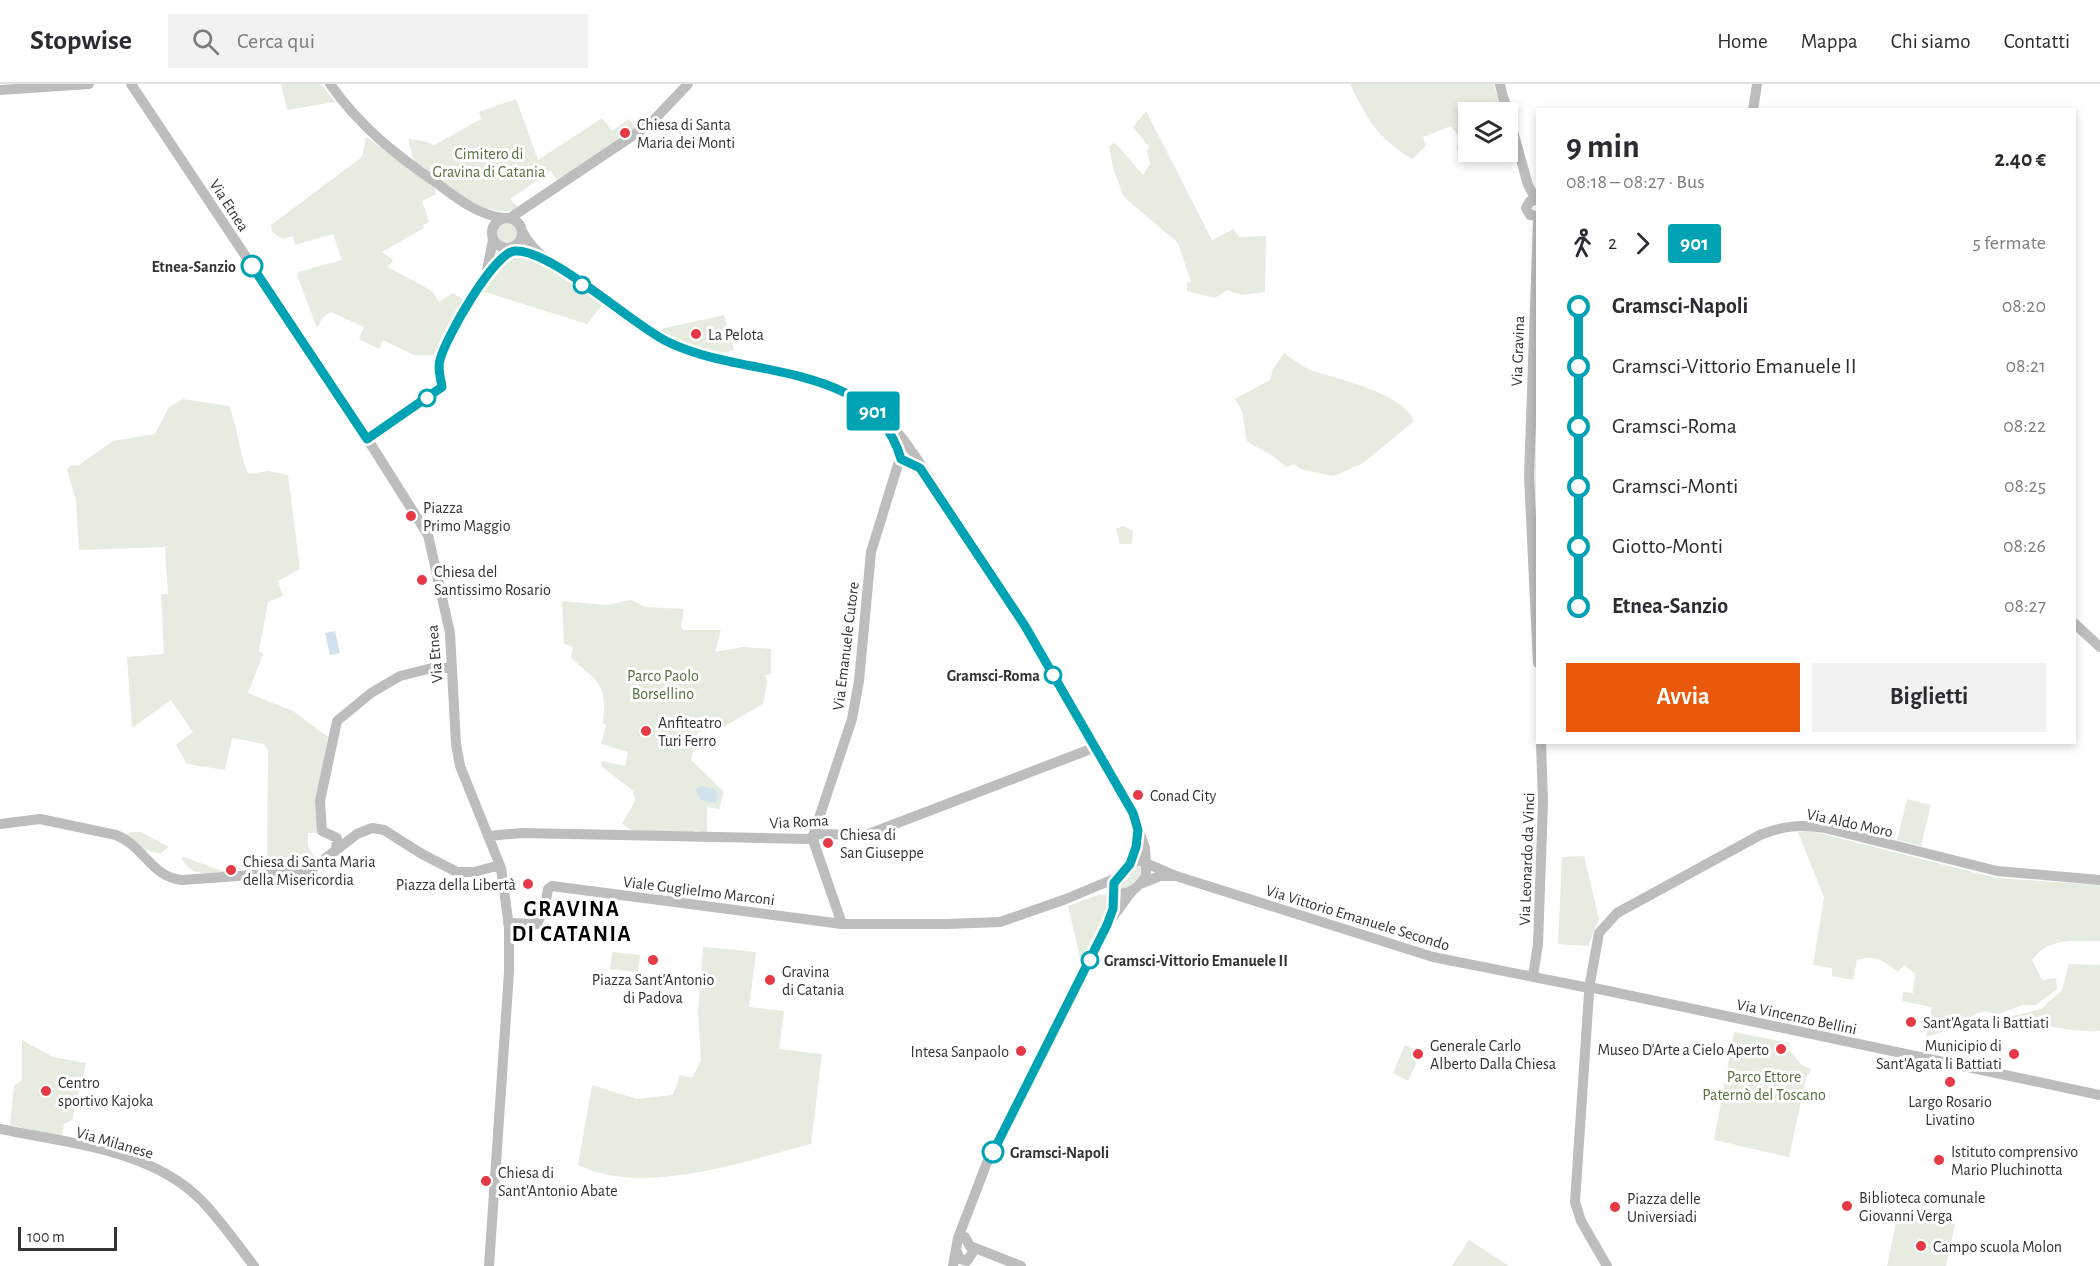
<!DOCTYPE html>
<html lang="it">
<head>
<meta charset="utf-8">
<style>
	:root { --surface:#fff; --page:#f2f2f3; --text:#2b2b33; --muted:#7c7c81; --line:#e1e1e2; --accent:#ea580c }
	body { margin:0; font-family:"Alegreya Sans",sans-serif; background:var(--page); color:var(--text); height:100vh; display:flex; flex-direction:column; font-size:22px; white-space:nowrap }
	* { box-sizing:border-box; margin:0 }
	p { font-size:20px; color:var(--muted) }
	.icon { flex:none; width:33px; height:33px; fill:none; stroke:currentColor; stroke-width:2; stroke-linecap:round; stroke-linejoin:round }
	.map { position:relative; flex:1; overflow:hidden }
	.details { position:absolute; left:1536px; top:24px; width:540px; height:636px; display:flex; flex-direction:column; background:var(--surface); border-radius:0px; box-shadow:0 3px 9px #0003 }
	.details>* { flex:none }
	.badge { padding:0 12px; border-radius:4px; font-size:21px; line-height:39px }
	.fabs { position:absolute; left:1458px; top:18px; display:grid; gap:12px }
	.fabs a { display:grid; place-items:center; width:60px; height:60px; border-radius:0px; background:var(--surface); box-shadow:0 3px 9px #0003; font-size:30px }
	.scale { position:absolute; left:18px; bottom:15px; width:99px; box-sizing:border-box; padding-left:6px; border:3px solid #333; border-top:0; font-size:16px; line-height:21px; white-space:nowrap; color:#333; -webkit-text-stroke:4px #fff; paint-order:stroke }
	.map>.badge { position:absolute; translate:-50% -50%; box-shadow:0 0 0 3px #fff }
	.legs { display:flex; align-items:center; gap:9px; height:66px; padding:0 30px; font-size:20px }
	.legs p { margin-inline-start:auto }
	.summary { display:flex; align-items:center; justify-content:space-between; height:102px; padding:0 30px }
	h1 { font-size:33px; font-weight:600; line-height:45px }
	.action { display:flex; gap:12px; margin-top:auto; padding:12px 30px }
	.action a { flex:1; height:69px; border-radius:0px; background:var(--accent); color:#fff; font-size:24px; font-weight:600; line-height:69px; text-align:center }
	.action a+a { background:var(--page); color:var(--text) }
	ul { padding:0 30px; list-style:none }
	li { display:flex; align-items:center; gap:21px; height:60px; font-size:22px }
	li i { display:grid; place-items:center; width:9px; height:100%; margin:0 8px; background:currentColor }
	li i::after { content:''; width:15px; height:15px; margin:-8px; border:4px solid; border-radius:50%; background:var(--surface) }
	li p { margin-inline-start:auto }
	li:first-child i { background:linear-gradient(#0000 50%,currentColor 0) }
	li:last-child i { background:linear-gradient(currentColor 50%,#0000 0) }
	header { display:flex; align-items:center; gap:36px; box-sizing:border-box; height:84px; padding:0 30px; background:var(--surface); border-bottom:2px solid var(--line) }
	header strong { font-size:28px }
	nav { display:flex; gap:33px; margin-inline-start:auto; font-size:21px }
	.search { width:420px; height:54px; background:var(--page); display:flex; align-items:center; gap:15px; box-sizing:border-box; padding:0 21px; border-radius:0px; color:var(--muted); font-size:22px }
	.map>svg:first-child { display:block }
</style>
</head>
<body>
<header>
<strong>Stopwise</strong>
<div class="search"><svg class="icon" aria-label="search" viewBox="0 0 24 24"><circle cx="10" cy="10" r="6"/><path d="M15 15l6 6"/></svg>Cerca qui</div>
<nav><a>Home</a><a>Mappa</a><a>Chi siamo</a><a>Contatti</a></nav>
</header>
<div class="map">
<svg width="2100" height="1182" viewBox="0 0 2100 1182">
	<rect width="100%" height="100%" fill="#fff"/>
	<path fill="#e6ecdf" d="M281,0H321L335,18L287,26Z
		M1350,0H1494L1502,28H1468V68H1477L1457,65L1458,52L1451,42L1423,53L1426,62L1412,75C1377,53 1368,37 1350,0Z
		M516,15L538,76L602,34L612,47L629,35L636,45L558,97L551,87L510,115L519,124C486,140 441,95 414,77L408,55L423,57L434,61L481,35L479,28Z
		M1146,27L1212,156L1234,145L1239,153L1266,152L1265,208L1242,211L1227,206L1215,214L1187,207V198H1191L1178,159L1124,113L1113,84L1109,62L1114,59L1118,62L1143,91L1150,80L1147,66L1150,64L1133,43Z
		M366,53L434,103L436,110L422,117L429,138L423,141L424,144L382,168L393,176L388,183L432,207L439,218L453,209L464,216L435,271H414L383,256L379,265L359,255L364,243L331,228L323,233L317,244L297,191L298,188L342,176L333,150L295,161L293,152L282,155L272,148L271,141L362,73Z
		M497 149a11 11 0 1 1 22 0a11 11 0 1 1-22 0Z
		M515,170L540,177L602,221L587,240L482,207C490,194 499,175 515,170Z
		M724,231L734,266L723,269L686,260L656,246Z
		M1284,269C1292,274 1300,281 1308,285C1336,295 1402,308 1414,337L1363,379L1334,392L1300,385L1294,380L1286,383L1273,372L1247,358L1242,327L1235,315L1270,296L1273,285Z
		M183,315L229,322C238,345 239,368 248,390L268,387L288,391L300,485L278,497L283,512L268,518L259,567L263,570L248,609L293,627L328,653L317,715V749H308V762L316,776L305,783L267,786L268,667L264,660L232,654L225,686L187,680L176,661L193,648L171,616L132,644L127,573L164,570L161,510H168L165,463L79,466L76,416L67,386L70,382L79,381L113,357L155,350L169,323Z
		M1123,442L1133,447L1132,460H1120L1116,445Z
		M631,516L645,523L684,525L681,543L684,546H721L715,568L743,563L771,565V590L765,591L767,598L763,620L718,646L698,648L691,676L724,708L719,725L707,723V750L695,746L693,749L634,748L622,740L635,717L633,707L601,682L602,677L625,682L628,668L601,660L606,641L603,639C607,599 599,599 571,574L573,563L564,560L562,517L606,521Z
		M1907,715L1931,721L1921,762L1897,756Z
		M1811,747L1996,794L2100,801V857C2074,857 2049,853 2032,876L2042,896L2056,894L2057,905L2036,921H2023L1996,931L1985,927L1973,931L1961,942L1926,953L1932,923L1902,917L1903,908L1913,909L1915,890L1904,881L1898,888C1882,876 1876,871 1857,876L1853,896L1832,892V884L1813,881L1824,813L1798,748Z
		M132,748H141L169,763L160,770L146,766L126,750Z
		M181,772L225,788C207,790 188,792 181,772Z
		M1584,772L1599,835L1588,862L1558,860L1562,773Z
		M1136,781H1142L1143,790L1126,805L1119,806L1118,797Z
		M1098,811H1106L1109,821L1081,878L1068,822Z
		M703,863L756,868L749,923L784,927L779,965L822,970L811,1060C744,1077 644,1113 578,1081L592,1001L637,1015L673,1011L680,991L692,994L701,977L698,928Z
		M612,868L640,871L638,888L610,885Z
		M2069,880L2100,881V947C2077,949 2056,942 2034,941C2019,940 2010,941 1996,936L2041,925L2062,906Z
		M1734,948L1789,959L1788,965L1802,981L1811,985L1809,990H1807L1789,1073L1714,1056Z
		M22,956L53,973L86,979L72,1036L64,1040L62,1052L10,1041L14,1002L22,996Z
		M1405,961L1421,969L1408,997L1393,989Z
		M1898,1129L1955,1140L1946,1182H1887Z
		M1469,1156L1509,1182H1452Z"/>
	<path fill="#cfe2ee" d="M335,547L340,569L330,571L325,549Z
		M700,702L715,705L718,710L716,719L700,716L696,705Z"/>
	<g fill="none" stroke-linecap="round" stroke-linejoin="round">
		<path stroke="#bdbdbd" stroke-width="10" d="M131,0L370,359L428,451L450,549L456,660L460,682L501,784L509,843V888L489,1182
			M330,0C360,43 396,71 438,100C458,115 478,131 504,134
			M1500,0L1505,22
			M0,6L89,0
			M1504,15L1528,101L1536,116
			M1753,26L1757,0
			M1538,116L1530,117L1526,124L1530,131L1538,132
			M492 149a15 15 0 1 1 30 0a15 15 0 1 1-30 0Z
			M510,134L650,40L688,0
			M1538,138L1529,392L1538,579
			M522,147C535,172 560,186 583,201C611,221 642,248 674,261C756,294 855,281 910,365
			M487,186L493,156
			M367,355L442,303L439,282L443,268L485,192L510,164L541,174
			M913,369L1025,542L1101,672L1133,729L1145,764L1146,779L1176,792L1433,873L1584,903
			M2074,539L2100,563
			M0,740L40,735L116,751C144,762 151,793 182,796L309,787L357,750L372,744L384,746L422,770L457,788H474L500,781
			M488,752L522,749L808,755L819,750L866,751L1096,663
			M336,767L337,754L322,747L320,717L337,637L371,609L400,592L432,584H451
			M1139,776L1146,779V792C1139,802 1130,812 1117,809L1113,802C1117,791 1128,780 1139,776Z
			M1130,780L1138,750
			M1140,800L1160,792H1174
			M508,839L537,840L545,821L548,805L552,802L842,840H946L1000,838L1066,815L1116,794
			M842,840L814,759V749L852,635L859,597L871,468L900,374
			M1533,892L1538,860L1543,718L1541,658
			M1590,899L1599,849L1617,829L1760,751C1782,742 1801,740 1825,744L1997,787L2100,796
			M1594,904L2100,1011
			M1589,909L1575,1118L1581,1137L1607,1182
			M0,1045C67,1059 152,1065 202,1117C221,1137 237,1160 254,1182
			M970,1162L1021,1182
			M957,1168L960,1175L967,1177L973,1168L965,1153L958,1154
			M953,1182L958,1154L986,1081L1107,841L1132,807"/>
	</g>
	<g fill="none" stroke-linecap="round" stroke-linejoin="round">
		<defs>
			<path id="line-1" d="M252,182L367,355L442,303C441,295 437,285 440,276C445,255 494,168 515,167C551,165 630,239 666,257C742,296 872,274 901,375L920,384L1025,542L1133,729L1138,746L1136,763L1130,780L1114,799L1113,825L1107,841L993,1068"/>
		</defs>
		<use href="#line-1" stroke="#fff" stroke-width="14"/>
		<use href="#line-1" stroke="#00a3b4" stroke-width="9"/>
	</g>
	<g fill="#e63946" stroke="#fff" stroke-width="2">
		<circle cx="625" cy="49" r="6"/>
		<circle cx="696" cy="250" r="6"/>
		<circle cx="411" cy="432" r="6"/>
		<circle cx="422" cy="496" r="6"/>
		<circle cx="646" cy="647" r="6"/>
		<circle cx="1138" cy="711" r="6"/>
		<circle cx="828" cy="759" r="6"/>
		<circle cx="231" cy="786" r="6"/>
		<circle cx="528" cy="800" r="6"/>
		<circle cx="653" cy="876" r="6"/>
		<circle cx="770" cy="896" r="6"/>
		<circle cx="1911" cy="938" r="6"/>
		<circle cx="1781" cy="965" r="6"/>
		<circle cx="1021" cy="967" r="6"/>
		<circle cx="1418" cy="970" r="6"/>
		<circle cx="2014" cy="970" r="6"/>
		<circle cx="1950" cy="998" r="6"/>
		<circle cx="46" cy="1007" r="6"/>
		<circle cx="1939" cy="1076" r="6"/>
		<circle cx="486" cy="1097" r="6"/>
		<circle cx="1847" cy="1122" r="6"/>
		<circle cx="1615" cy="1123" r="6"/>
		<circle cx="1921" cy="1162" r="6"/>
	</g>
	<g fill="#fff" stroke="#00a3b4" stroke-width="3">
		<circle cx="252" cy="182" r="10"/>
		<circle cx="582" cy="201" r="8"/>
		<circle cx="427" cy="314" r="8"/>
		<circle cx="1053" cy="591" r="8"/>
		<circle cx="1090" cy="876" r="8"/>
		<circle cx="993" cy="1068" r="10"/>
	</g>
	<g text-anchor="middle" stroke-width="6" stroke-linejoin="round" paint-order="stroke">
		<g font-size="16" fill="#333" stroke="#fff" text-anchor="start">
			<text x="637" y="46">Chiesa di Santa<tspan x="637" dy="18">Maria dei Monti</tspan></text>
			<text x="708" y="256">La Pelota</text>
			<text x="423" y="429">Piazza<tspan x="423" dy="18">Primo Maggio</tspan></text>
			<text x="434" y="493">Chiesa del<tspan x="434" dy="18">Santissimo Rosario</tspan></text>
			<text x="658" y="644">Anfiteatro<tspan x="658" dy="18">Turi Ferro</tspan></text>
			<text x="1150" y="717">Conad City</text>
			<text x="840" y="756">Chiesa di<tspan x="840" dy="18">San Giuseppe</tspan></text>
			<text x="243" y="783">Chiesa di Santa Maria<tspan x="243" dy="18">della Misericordia</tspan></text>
			<text x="516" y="806" text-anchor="end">Piazza della Libertà</text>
			<text x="782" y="893">Gravina<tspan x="782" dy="18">di Catania</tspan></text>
			<text x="653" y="901" text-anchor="middle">Piazza Sant'Antonio<tspan x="653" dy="18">di Padova</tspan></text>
			<text x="1923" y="944">Sant'Agata li Battiati</text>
			<text x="1430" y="967">Generale Carlo<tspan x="1430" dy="18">Alberto Dalla Chiesa</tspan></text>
			<text x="2002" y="967" text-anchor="end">Municipio di<tspan x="2002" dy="18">Sant'Agata li Battiati</tspan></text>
			<text x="1769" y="971" text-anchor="end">Museo D'Arte a Cielo Aperto</text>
			<text x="1009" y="973" text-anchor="end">Intesa Sanpaolo</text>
			<text x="58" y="1004">Centro<tspan x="58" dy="18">sportivo Kajoka</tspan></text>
			<text x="1950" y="1023" text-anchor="middle">Largo Rosario<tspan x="1950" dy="18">Livatino</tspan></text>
			<text x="1951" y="1073">Istituto comprensivo<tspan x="1951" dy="18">Mario Pluchinotta</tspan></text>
			<text x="498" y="1094">Chiesa di<tspan x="498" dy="18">Sant'Antonio Abate</tspan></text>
			<text x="1859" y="1119">Biblioteca comunale<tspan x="1859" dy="18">Giovanni Verga</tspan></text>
			<text x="1627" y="1120">Piazza delle<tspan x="1627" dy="18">Universiadi</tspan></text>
			<text x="1933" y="1168">Campo scuola Molon</text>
		</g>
		<g font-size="16" fill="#56703f" stroke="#fff">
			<text x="489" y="75">Cimitero di<tspan x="489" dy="18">Gravina di Catania</tspan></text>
			<text x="663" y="597">Parco Paolo<tspan x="663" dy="18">Borsellino</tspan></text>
			<text x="1764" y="998">Parco Ettore<tspan x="1764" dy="18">Paternò del Toscano</tspan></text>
		</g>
		<g font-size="16" fill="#333" stroke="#fff">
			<text transform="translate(230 121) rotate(57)" y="6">Via Etnea</text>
			<text transform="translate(1517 267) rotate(-88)" y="6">Via Gravina</text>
			<text transform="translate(845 562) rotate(-83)" y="6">Via Emanuele Cutore</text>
			<text transform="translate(434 570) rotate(-95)" y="6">Via Etnea</text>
			<text transform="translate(799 737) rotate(-3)" y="6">Via Roma</text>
			<text transform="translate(1850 738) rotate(12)" y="6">Via Aldo Moro</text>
			<text transform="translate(1526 775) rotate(-88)" y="6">Via Leonardo da Vinci</text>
			<text transform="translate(699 806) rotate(7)" y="6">Viale Guglielmo Marconi</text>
			<text transform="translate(1358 833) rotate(17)" y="6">Via Vittorio Emanuele Secondo</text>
			<text transform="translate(1797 932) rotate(12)" y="6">Via Vincenzo Bellini</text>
			<text transform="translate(115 1058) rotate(16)" y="6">Via Milanese</text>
		</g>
		<g font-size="16" font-weight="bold" fill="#333" stroke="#fff" text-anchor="end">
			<text x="236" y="188">Etnea-Sanzio</text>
			<text x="1040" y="597">Gramsci-Roma</text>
			<text x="1104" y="882" text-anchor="start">Gramsci-Vittorio Emanuele II</text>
			<text x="1010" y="1074" text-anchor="start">Gramsci-Napoli</text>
		</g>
		<g font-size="22" font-weight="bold" letter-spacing="1.5" fill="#000" stroke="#fff">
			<text x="572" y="832">GRAVINA<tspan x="572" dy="25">DI CATANIA</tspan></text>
		</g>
	</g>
</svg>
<div class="fabs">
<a><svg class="icon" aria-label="layers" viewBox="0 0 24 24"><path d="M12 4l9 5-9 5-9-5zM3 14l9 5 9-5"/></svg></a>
</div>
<div class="scale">100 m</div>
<b class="badge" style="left:873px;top:327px;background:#00a3b4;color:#fff">901</b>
<section class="details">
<div class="summary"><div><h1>9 min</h1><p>08:18 – 08:27 · Bus</p></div><b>2.40 €</b></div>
<div class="legs"><svg class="icon" aria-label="walk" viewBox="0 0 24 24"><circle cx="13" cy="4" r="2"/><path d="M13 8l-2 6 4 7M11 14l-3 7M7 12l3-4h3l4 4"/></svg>2<svg class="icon" aria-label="forward" viewBox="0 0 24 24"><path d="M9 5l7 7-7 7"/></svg><b class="badge" style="background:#00a3b4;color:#fff">901</b><p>5 fermate</p></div>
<ul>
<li><i style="color:#00a3b4"></i><b>Gramsci-Napoli</b><p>08:20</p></li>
<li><i style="color:#00a3b4"></i><span>Gramsci-Vittorio Emanuele II</span><p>08:21</p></li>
<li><i style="color:#00a3b4"></i><span>Gramsci-Roma</span><p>08:22</p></li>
<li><i style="color:#00a3b4"></i><span>Gramsci-Monti</span><p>08:25</p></li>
<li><i style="color:#00a3b4"></i><span>Giotto-Monti</span><p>08:26</p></li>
<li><i style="color:#00a3b4"></i><b>Etnea-Sanzio</b><p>08:27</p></li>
</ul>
<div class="action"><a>Avvia</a><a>Biglietti</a></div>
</section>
</div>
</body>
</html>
